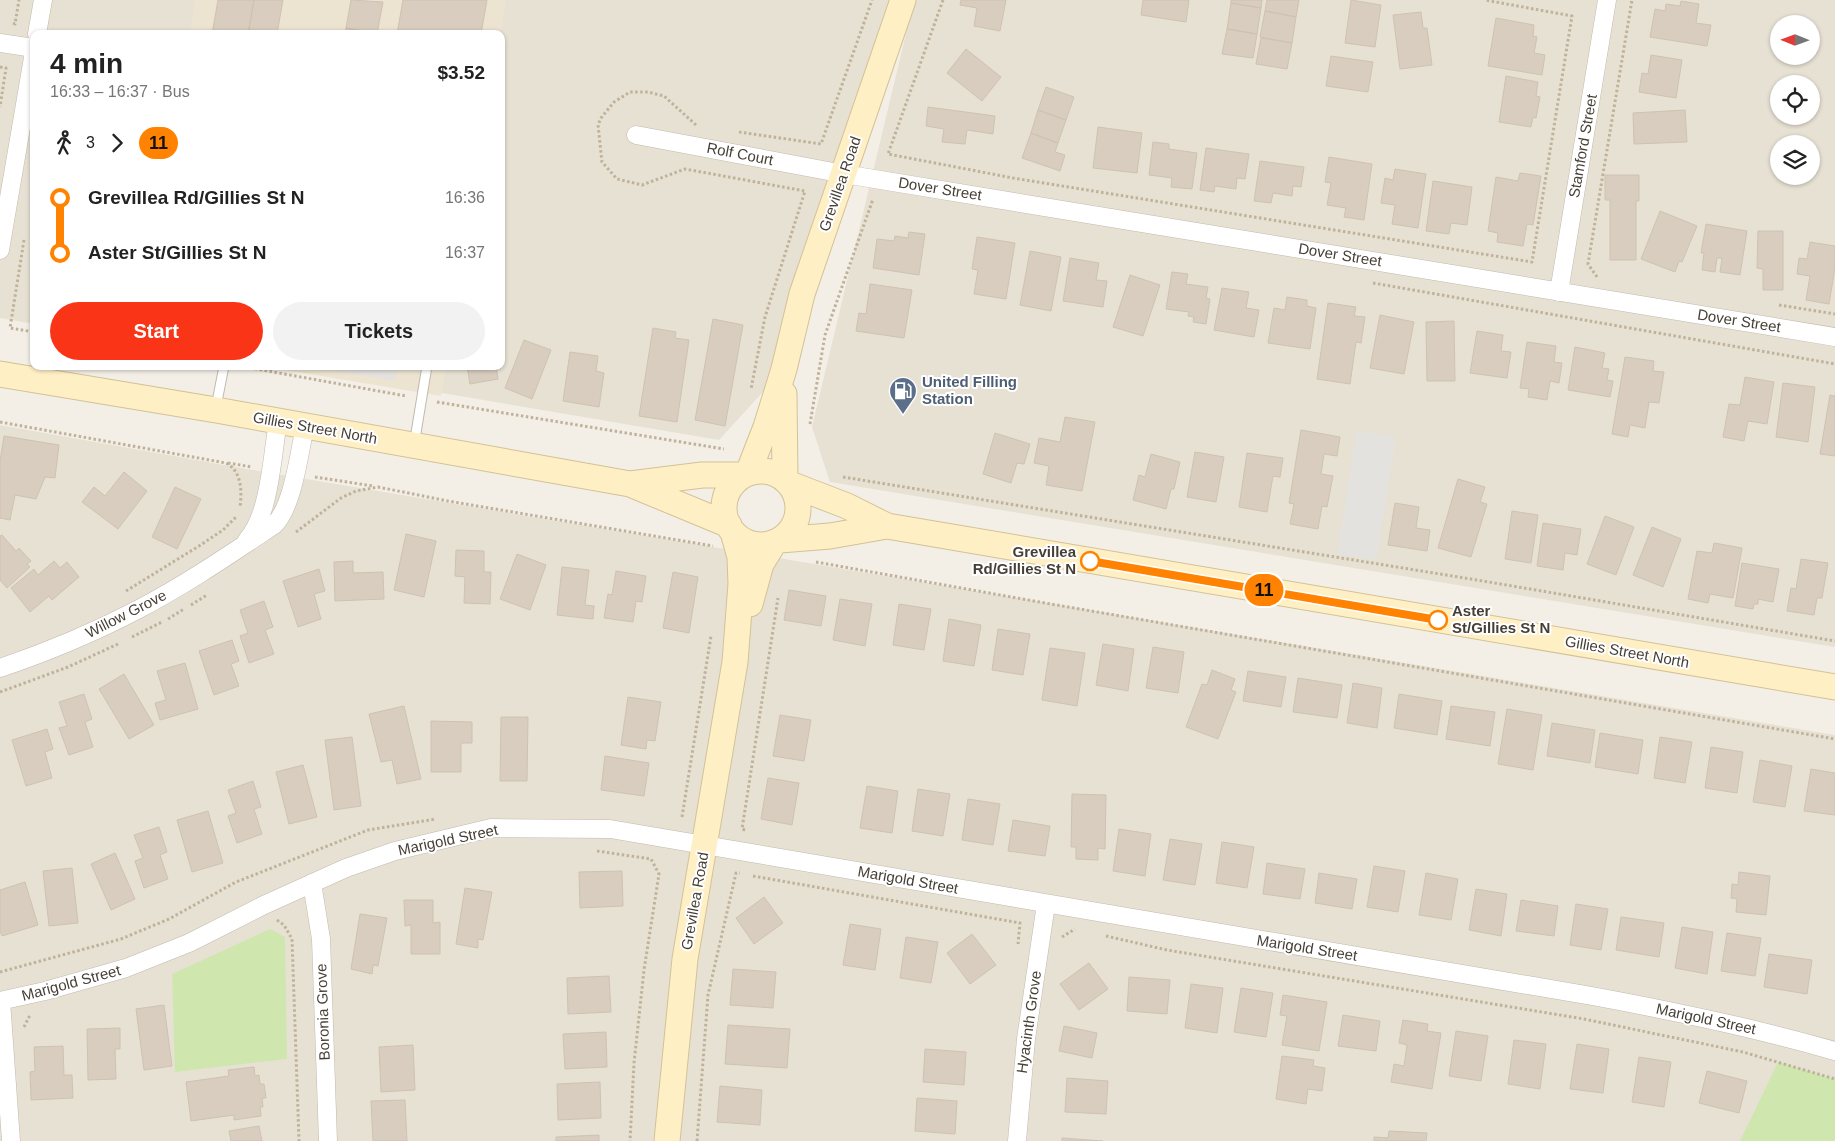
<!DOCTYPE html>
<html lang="en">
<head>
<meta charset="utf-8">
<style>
	:root { --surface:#fff; --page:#f2f2f2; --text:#222; --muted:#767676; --accent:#f93417 }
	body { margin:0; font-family:Helvetica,sans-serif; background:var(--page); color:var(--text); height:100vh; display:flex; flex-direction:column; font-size:19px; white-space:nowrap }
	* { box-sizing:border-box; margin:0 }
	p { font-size:16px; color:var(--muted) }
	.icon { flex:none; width:28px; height:28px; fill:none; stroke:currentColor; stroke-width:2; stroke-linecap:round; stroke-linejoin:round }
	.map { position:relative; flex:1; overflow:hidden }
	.side { position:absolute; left:30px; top:30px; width:475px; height:340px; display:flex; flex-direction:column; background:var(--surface); border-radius:10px; box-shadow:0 1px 4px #0004 }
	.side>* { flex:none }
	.badge { padding:0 10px; border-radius:16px; font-size:18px; line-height:32px }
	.needle { width:32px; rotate:271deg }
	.buttons { position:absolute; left:1770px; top:15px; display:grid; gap:10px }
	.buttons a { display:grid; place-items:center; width:50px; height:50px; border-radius:50%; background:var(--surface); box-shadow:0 1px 4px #0004; font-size:25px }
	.map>.badge { position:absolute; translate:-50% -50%; box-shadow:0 0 0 2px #fff }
	.legs { display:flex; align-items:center; gap:8px; height:55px; padding:0 20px; font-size:16px }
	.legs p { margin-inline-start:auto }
	.summary { display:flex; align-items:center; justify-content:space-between; height:85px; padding:0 20px }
	h1 { font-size:28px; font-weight:700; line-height:38px }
	.button { display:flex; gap:10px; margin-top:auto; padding:10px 20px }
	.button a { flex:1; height:58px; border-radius:30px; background:var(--accent); color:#fff; font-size:20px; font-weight:700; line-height:58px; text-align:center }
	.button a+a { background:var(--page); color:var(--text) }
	ul { padding:0 20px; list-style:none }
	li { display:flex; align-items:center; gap:18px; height:55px; font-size:19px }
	li i { display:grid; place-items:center; width:8px; height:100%; margin:0 6px; background:currentColor }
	li i::after { content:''; width:12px; height:12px; margin:-6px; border:4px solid; border-radius:50%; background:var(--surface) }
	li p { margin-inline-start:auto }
	li:first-child i { background:linear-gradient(#0000 50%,currentColor 0) }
	li:last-child i { background:linear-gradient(currentColor 50%,#0000 0) }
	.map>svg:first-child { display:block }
</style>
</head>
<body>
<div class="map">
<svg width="1835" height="1141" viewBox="0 0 1835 1141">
	<rect width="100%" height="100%" fill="#f3efe6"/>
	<path fill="#e7e1d4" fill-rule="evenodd" d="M0,0H903L784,369L719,440L283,366H501V34H34V324L0,318Z
		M914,0H1835V647L830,482L812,427ZM1779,24H1811V56H1779ZM1779,84H1811V116H1779ZM1779,144H1811V176H1779Z
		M0,425L241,468L1835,735V1141H0Z"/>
	<path fill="#ece4d0" d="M195,0H506L501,34H190Z
		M262,366H446L441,396Z"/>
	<path fill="#cfe7af" d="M270,929L285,937L287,1059L175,1072L172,974Z
		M1778,1062L1835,1079V1141H1740Z"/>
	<path fill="#e4e2de" d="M310,366H398L395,381Z
		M1357,431L1396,437L1376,560L1337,554Z"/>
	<path fill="#d8cdbf" stroke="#cfc2af" d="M218,0H254L248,34H212Z
		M254,0H283L277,34H248Z
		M351,0L383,2L377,34L346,28Z
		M403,0H487L481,34H397Z
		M961,0H1006L1000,31L974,26L977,8L960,5Z
		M1143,0H1189L1186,22L1141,15Z
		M1231,0H1262L1261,8L1231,3Z
		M1267,0H1299L1296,17L1265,11Z
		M1351,0L1381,5L1375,47L1345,43Z
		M1681,1L1699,4L1696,23L1711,25L1707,46L1650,37L1655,9L1665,11L1666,4L1680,6Z
		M1231,3L1261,8L1257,34L1227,29Z
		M1265,11L1296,17L1292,43L1260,37Z
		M1421,12L1423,28H1427L1432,65L1400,69L1393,15Z
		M1496,18L1534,25L1533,36L1537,37L1534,53L1545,55L1542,75L1488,66Z
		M346,28L377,34H345Z
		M1227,29L1257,34L1253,58L1222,54Z
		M1261,38L1292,43L1287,69L1256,64Z
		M966,49L1001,77L982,101L947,73Z
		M1651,55L1682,60L1676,98L1639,92L1642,73L1648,74Z
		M1331,56L1373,62L1368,92L1326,86Z
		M1506,76L1538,82L1536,96L1540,97L1536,118L1533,117L1531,127L1499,122Z
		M1046,87L1074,97L1066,120L1038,110Z
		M928,107L995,116L993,134L967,130L965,144L942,142L944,129L926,126Z
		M1038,110L1066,120L1058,143L1031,133Z
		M1685,110L1687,142L1634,144L1633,113Z
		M1098,127L1142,133L1137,173L1093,168Z
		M1031,133L1058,143L1055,152L1065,155L1060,171L1022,158Z
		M1153,142L1169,144V149L1197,153L1192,189L1171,187L1172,178L1149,175Z
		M1206,148L1249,154L1245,179L1237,178L1236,189L1215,186L1214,192L1200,190Z
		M1329,157L1372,164L1364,220L1344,217L1346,208L1327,205L1331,183L1325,182Z
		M1260,161L1304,167L1301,187L1293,186L1292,196L1273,193L1271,203L1254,201Z
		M1395,169L1426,174L1418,228L1392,224L1395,205L1381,203L1385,178L1393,180Z
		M1520,173L1541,176L1533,225L1527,224L1523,246L1497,242L1498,233L1488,231L1496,177L1518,181Z
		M1605,175H1639V201H1636V260H1610V200H1605Z
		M1433,181L1472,187L1467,225L1451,223L1449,234L1426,231Z
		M1660,211L1697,226L1682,262L1679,261L1675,272L1641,259Z
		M1706,224L1747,231L1740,275L1720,272L1722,258H1717L1715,272L1702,270L1704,253H1701Z
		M1758,231H1783V290H1763V269L1757,268Z
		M909,232L925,234L919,275L873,268L877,239L894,241L895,236L908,238Z
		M977,237L1015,243L1006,299L974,294L978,270L972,269Z
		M1810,242L1835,246V268L1829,304L1806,300L1810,276L1797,274L1799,258L1807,259Z
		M1030,251L1061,257L1051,311L1020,305Z
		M1070,258L1099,263L1096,280L1107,281L1103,307L1063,301Z
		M1172,272L1188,274L1186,284L1208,287L1206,298L1210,299L1206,324L1193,322L1194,317L1188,316L1189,312L1166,309Z
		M1130,275L1160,285L1143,336L1113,327Z
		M870,284L912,290L904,338L856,331L859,313L866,314Z
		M1222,288L1249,292L1246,308L1259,310L1254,337L1214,330Z
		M1287,297L1307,300V306L1316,308L1310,349L1268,343L1274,308L1285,310Z
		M1328,303L1356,307L1354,316L1365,317L1361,343L1356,342L1350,384L1317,379Z
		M1380,315L1414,322L1404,374L1370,368Z
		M713,319L743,325L725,426L695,420Z
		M1454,321L1455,381H1427L1426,322Z
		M653,328L676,332L675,338L689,340L677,422L639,416Z
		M1477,331L1503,335L1501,351L1511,352L1507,378L1470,373Z
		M524,340L551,350L532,399L505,388Z
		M1527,342L1556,346L1554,362L1562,363L1559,383L1550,381L1547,400L1528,397L1529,389L1520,388Z
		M1575,347L1605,353L1602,368L1609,369L1607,380L1613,381L1610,397L1568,390Z
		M570,352L598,356L596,371L604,373L599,407L563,401Z
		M1625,357L1654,361L1653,371L1664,372L1659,403L1649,402L1645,428L1630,425L1628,437L1612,434Z
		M467,366H496L498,379L470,384Z
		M1745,377L1774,382L1767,424L1748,421L1744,441L1723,437L1729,404L1740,405Z
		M1783,383L1815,387L1808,442L1776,437Z
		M1830,395L1835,396V456L1820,454Z
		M1065,417L1095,422L1082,491L1046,485L1049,466L1034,463L1039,438L1060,442Z
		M1301,430L1340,437L1337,456L1324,454L1321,474L1333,476L1327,507L1322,506L1318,529L1290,524L1294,504L1289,503Z
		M995,433L1030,444L1024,464L1017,463L1011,483L983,474Z
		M4,436L59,445L55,478L45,477L36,499L15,495L10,520L0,518V461Z
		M1195,452L1224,457L1216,502L1187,497Z
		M1247,453L1283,458L1280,477L1273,476L1267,512L1239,507Z
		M1151,454L1180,462L1174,489H1171L1166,509L1133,500L1139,475L1145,477Z
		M124,472L147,491L118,529L82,502L94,487L105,496Z
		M1458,479L1485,487L1480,502L1487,504L1471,557L1438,548Z
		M175,487L201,499L177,549L152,537Z
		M1395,503L1419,507L1416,528L1430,530L1427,551L1388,545Z
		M1512,511L1538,515L1531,563L1505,559Z
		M1605,516L1634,527L1616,575L1587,564Z
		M1543,523L1581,529L1577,555L1565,553L1563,570L1537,566Z
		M1652,527L1681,539L1663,587L1633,575Z
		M406,534L436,541L424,597L394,590Z
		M2,535L16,551L19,548L31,561L27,564L30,567L7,588L0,580V536Z
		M1714,543L1742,548L1733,598L1710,594L1708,603L1688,599L1697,551L1712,553Z
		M456,550L484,551V572H491L490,604L464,603L465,577L455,576Z
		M517,554L546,565L530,610L500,599Z
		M1801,559L1828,563L1822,598H1817L1814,615L1787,611L1791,588L1796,589Z
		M54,561L60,568L67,562L79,577L52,600L49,596L30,612L11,588L34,569L38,575Z
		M353,561V573L383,572L384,599L335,601L334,562Z
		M1742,563L1779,569L1773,602L1758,599V604H1754L1753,609L1735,606Z
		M562,567L589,570L585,605L594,606L593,619L557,615Z
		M319,569L325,591L314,594L321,619L298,627L283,581Z
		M616,571L646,576L642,602L636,601L633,622L604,618L608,594L612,595Z
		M673,572L698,577L689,633L663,628Z
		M789,590L826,596L821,626L784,620Z
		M840,599L872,604L865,646L833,640Z
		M264,601L273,627L265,630L274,654L249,663L240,636L248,633L240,610Z
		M899,604L931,609L924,650L893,645Z
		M949,619L981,625L974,666L943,661Z
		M998,629L1030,634L1023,675L992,670Z
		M232,640L239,661L231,664L239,686L214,695L199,651Z
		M1103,644L1134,649L1128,691L1096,685Z
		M1153,647L1184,652L1178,693L1146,688Z
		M1050,648L1085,653L1077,706L1042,700Z
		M185,663L198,709L160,720L155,703L166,700L157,671Z
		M1212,670L1235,679L1231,690L1236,692L1218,739L1186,727L1202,684L1207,685Z
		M1248,671L1286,677L1281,707L1243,701Z
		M124,674L154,725L129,739L99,689Z
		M1298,678L1342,685L1337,718L1293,712Z
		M1353,683L1382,688L1377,728L1347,723Z
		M84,694L92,719L85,722L93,747L69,755L59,728L67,726L59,702Z
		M1399,694L1442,701L1437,735L1394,728Z
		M628,697L661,702L655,741L647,740L646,749L621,745Z
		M404,706L421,779L397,784L392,760L381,762L369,714Z
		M1451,706L1495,712L1490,746L1446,739Z
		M1507,709L1542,715L1533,770L1498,764Z
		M780,715L811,720L804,761L773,756Z
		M501,717H528L527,781H500Z
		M431,721L472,722V743H461V772H431Z
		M1552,723L1595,730L1590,763L1547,756Z
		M47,729L53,749L45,752L52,778L26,786L12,740Z
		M1600,733L1643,740L1638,774L1595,767Z
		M352,737L361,806L334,810L325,740Z
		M1660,737L1692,742L1685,783L1654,778Z
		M1711,747L1743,752L1737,793L1705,788Z
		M605,756L649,763L644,796L601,790Z
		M1760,760L1792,766L1785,807L1753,802Z
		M303,765L317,817L289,824L276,772Z
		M1811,769L1835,773V815L1804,811Z
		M768,778L799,783L792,825L761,819Z
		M253,781L261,807L254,809L262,834L237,843L228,816L236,813L228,790Z
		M867,786L898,791L892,833L860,828Z
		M918,789L950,794L943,836L912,831Z
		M1072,794L1106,795L1105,849L1098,848V860L1076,859V847H1071Z
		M968,799L1000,804L993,845L962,840Z
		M208,811L223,863L192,872L177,820Z
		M1013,820L1050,826L1045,856L1008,851Z
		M159,827L167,852L160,855L168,879L144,888L135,861L143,858L134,835Z
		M1119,829L1151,834L1145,876L1113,871Z
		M1170,839L1202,844L1195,885L1163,880Z
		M1222,842L1254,847L1247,888L1216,883Z
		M115,853L135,899L111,910L91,864Z
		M1267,863L1305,869L1300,899L1263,894Z
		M1374,866L1405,871L1398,912L1367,907Z
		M72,868L78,923L49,926L43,871Z
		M622,871L623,906L580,908L579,872Z
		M1739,872L1770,876L1766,915L1736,912L1737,899L1731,898L1732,884L1738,885Z
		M1319,873L1357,879L1352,909L1315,903Z
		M1426,873L1458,879L1451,920L1419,915Z
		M25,882L38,925L2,936L0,931V890Z
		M465,888L492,892L483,940L478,939V948L456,944Z
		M1476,889L1507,894L1501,936L1469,930Z
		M764,897L783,923L754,944L736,918Z
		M404,900H433V923L440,922V954H411V925L405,926Z
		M1521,900L1558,906L1554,936L1516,931Z
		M1576,904L1608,909L1601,950L1570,945Z
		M360,914L387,918L378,966L373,965L372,974L351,969Z
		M1621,917L1664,923L1659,957L1616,950Z
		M850,924L881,929L875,970L843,965Z
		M1682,927L1713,932L1707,974L1675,968Z
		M1727,933L1761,938L1755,976L1721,971Z
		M972,934L996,965L970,984L947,953Z
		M906,937L938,942L931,983L900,978Z
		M1769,954L1812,960L1807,994L1764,987Z
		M1089,963L1108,989L1079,1010L1060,984Z
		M733,969L776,972L773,1008L730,1005Z
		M609,976L611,1012L568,1014L567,978Z
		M1129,977L1170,980L1167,1014L1127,1011Z
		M1191,984L1223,988L1217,1033L1185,1028Z
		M1241,988L1273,993L1266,1037L1234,1032Z
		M1283,995L1327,1002L1319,1051L1282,1045L1287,1016L1280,1015Z
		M164,1005L172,1066L144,1070L136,1009Z
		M1343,1015L1380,1021L1376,1051L1338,1046Z
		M1403,1020L1428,1024L1427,1031L1441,1033L1432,1089L1391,1082L1394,1064L1404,1066L1407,1045L1399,1043Z
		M728,1025L790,1029L787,1068L725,1064Z
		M1064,1026L1097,1033L1092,1058L1059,1051Z
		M120,1028V1049H115L116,1079L88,1080L87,1029Z
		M1456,1031L1488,1036L1481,1081L1449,1076Z
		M606,1032L607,1067L565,1069L563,1034Z
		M1514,1040L1546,1044L1540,1089L1508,1084Z
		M1577,1044L1609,1049L1603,1093L1570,1089Z
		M413,1045L415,1090L381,1092L379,1047Z
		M63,1046L64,1075H72L73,1098L31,1100L30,1072L35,1071L34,1047Z
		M925,1049L966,1052L964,1085L923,1082Z
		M1282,1056L1314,1060L1313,1066L1325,1068L1322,1091L1308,1089L1306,1104L1276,1099Z
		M1639,1057L1671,1062L1664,1107L1632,1102Z
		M254,1067L255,1076L259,1075L260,1084H264L266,1098H262L263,1107H260L261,1116L234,1120V1115L191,1121L186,1082L229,1076L228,1070Z
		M1707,1071L1747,1081L1739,1113L1699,1103Z
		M1067,1078L1108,1081L1106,1114L1065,1112Z
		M600,1082L601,1118L558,1120L557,1084Z
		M720,1086L762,1090L760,1125L717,1122Z
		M917,1098L957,1101L955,1134L915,1131Z
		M405,1100L407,1141H373L371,1101Z
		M259,1126L262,1141H231L229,1131Z
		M1389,1131L1427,1133L1426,1141H1374V1137L1388,1138Z
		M599,1135V1141H556V1137Z
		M1062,1138L1103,1141H1062Z"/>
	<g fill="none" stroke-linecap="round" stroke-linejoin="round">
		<defs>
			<path id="lane" d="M216,407L224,366
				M414,445L427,366"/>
			<path id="street" d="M37,34L43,0
				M0,43L34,48
				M636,135L844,174L1835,337
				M0,250L34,52
				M1559,292L1607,0
				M247,540C270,515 272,455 278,422
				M0,668C47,652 93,633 137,610C185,585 229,555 274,525C293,507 299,453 305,427
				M312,883L321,939L328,1141
				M0,1001L45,991L126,968L189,943L264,905L346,868L395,851L491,828L610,829L1592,996C1674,1011 1755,1028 1835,1051
				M1,1001L11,1141
				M1017,1141L1026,1039L1046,904"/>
			<path id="secondary" d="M0,374L216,410L630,484L729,525
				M784,394L785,479
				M724 508a37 37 0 1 1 74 0a37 37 0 1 1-74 0Z
				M748,473L766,427L784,369L802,294L903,0
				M630,484L702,475H744
				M790,484L847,506L887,526L1835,687
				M780,540L830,536L887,526
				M750,604L761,564L774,543
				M667,1141L685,959L735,662L741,584L740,557L733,532"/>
		</defs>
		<use href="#lane" stroke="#c2b9ac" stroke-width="11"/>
		<use href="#street" stroke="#c2b9ac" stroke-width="19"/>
		<use href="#secondary" stroke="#d3c296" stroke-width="27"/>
		<path stroke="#c0b29a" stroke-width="3" stroke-dasharray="2.5 2.5" stroke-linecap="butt" d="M943,0L888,154L1013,178L1532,262L1572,16L1485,0
			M13,23L15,24L19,0
			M0,67L6,68L0,107
			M696,125L664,96L648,92H630L614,102L601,118L598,125L602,162L617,179L642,185L685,169L805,191L765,317L751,389
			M739,132L821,144L872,0
			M24,240L10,328L34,332
			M1597,277L1588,264L1632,0
			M1373,283L1835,364
			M1779,305L1835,314
			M240,366L406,396
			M437,402L724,449
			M0,422L226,463C242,471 242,492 240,508
			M810,424L825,335L873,199
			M228,463L252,467
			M315,477L373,486
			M843,477L1483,581L1835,641
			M296,532L341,498L356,491L378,487L448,501L713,546
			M816,562L1045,603L1835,739
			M126,591L199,546L223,530L237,516
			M191,605L207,595
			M168,619L184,609
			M132,637L162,622
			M0,692L68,667L118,644
			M682,817L711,636
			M745,830L742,829L778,598
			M597,851L651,859L659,874L644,970L634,1063L630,1141
			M753,876L1020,923L1018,944
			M277,920L284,925L292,939L299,1141
			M1106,936L1167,950L1584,1019L1743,1052L1835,1079
			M1062,937L1075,929
			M0,972L121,939L169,919L236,882L368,830L436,819
			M24,1027L30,1015
			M697,1141L708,995L736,873H740"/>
		<use href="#lane" stroke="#fff" stroke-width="9"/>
		<use href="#street" stroke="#fff" stroke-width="18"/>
		<use href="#secondary" stroke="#feefc5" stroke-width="25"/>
	</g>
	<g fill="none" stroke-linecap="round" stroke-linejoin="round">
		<defs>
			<path id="line-1" d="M1090,561L1438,620"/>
		</defs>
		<use href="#line-1" stroke="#fff" stroke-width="11"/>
		<use href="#line-1" stroke="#ff8200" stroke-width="8"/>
	</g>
	<defs>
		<symbol id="fuel-pin" viewBox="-11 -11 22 30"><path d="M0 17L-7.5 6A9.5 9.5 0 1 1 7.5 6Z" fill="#5c6f8a" stroke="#fff"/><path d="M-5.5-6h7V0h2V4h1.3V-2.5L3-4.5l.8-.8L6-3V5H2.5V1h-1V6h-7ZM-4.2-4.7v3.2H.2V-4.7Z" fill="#fff"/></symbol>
	</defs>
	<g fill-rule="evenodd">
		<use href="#fuel-pin" x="887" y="375" width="32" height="43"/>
	</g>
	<g fill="#fff" stroke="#ff8200" stroke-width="2.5">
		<circle cx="1090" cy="561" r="9"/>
		<circle cx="1438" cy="620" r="9"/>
	</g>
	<g text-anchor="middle" stroke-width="4" stroke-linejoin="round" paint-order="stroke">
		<g font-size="15" fill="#463f36" stroke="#fff">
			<text transform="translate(1583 146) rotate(-80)" y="5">Stamford Street</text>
			<text transform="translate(740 154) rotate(11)" y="5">Rolf Court</text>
			<text transform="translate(840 184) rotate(-71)" y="5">Grevillea Road</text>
			<text transform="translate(940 189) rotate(9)" y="5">Dover Street</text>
			<text transform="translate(1340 255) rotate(9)" y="5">Dover Street</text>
			<text transform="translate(1739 321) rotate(9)" y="5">Dover Street</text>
			<text transform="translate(315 428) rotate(10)" y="5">Gillies Street North</text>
			<text transform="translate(126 614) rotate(-27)" y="5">Willow Grove</text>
			<text transform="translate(1627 652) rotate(10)" y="5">Gillies Street North</text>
			<text transform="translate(448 840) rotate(-12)" y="5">Marigold Street</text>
			<text transform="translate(908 880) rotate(10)" y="5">Marigold Street</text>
			<text transform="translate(695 901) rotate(-80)" y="5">Grevillea Road</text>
			<text transform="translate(1307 948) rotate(9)" y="5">Marigold Street</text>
			<text transform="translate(71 983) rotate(-15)" y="5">Marigold Street</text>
			<text transform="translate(323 1012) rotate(-92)" y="5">Boronia Grove</text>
			<text transform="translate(1706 1019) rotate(12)" y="5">Marigold Street</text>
			<text transform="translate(1029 1022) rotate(-82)" y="5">Hyacinth Grove</text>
		</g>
		<g font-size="15" font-weight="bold" fill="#4e5e75" stroke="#fff" text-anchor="start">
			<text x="922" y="387">United Filling<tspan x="922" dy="17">Station</tspan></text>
		</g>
		<g font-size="15" font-weight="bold" fill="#463f36" stroke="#fff" text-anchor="end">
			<text x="1076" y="557">Grevillea<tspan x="1076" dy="17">Rd/Gillies St N</tspan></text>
			<text x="1452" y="616" text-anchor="start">Aster<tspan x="1452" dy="17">St/Gillies St N</tspan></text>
		</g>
	</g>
</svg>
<div class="buttons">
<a><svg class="needle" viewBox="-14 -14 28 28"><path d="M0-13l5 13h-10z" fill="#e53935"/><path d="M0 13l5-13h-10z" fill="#767676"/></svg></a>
<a><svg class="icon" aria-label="locate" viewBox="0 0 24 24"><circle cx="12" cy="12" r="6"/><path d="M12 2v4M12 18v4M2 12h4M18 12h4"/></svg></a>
<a><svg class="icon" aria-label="layers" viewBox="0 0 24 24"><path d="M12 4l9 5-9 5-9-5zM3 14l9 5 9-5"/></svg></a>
</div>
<b class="badge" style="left:1264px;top:590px;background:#ff8200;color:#111">11</b>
<section class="side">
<div class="summary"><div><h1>4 min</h1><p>16:33 – 16:37 · Bus</p></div><b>$3.52</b></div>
<div class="legs"><svg class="icon" aria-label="walk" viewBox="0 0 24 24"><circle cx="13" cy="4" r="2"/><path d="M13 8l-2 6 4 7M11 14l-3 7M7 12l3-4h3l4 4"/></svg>3<svg class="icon" aria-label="forward" viewBox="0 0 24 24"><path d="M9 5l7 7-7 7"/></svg><b class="badge" style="background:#ff8200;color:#111">11</b></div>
<ul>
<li><i style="color:#ff8200"></i><b>Grevillea Rd/Gillies St N</b><p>16:36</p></li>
<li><i style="color:#ff8200"></i><b>Aster St/Gillies St N</b><p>16:37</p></li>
</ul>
<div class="button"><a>Start</a><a>Tickets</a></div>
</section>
</div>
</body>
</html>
